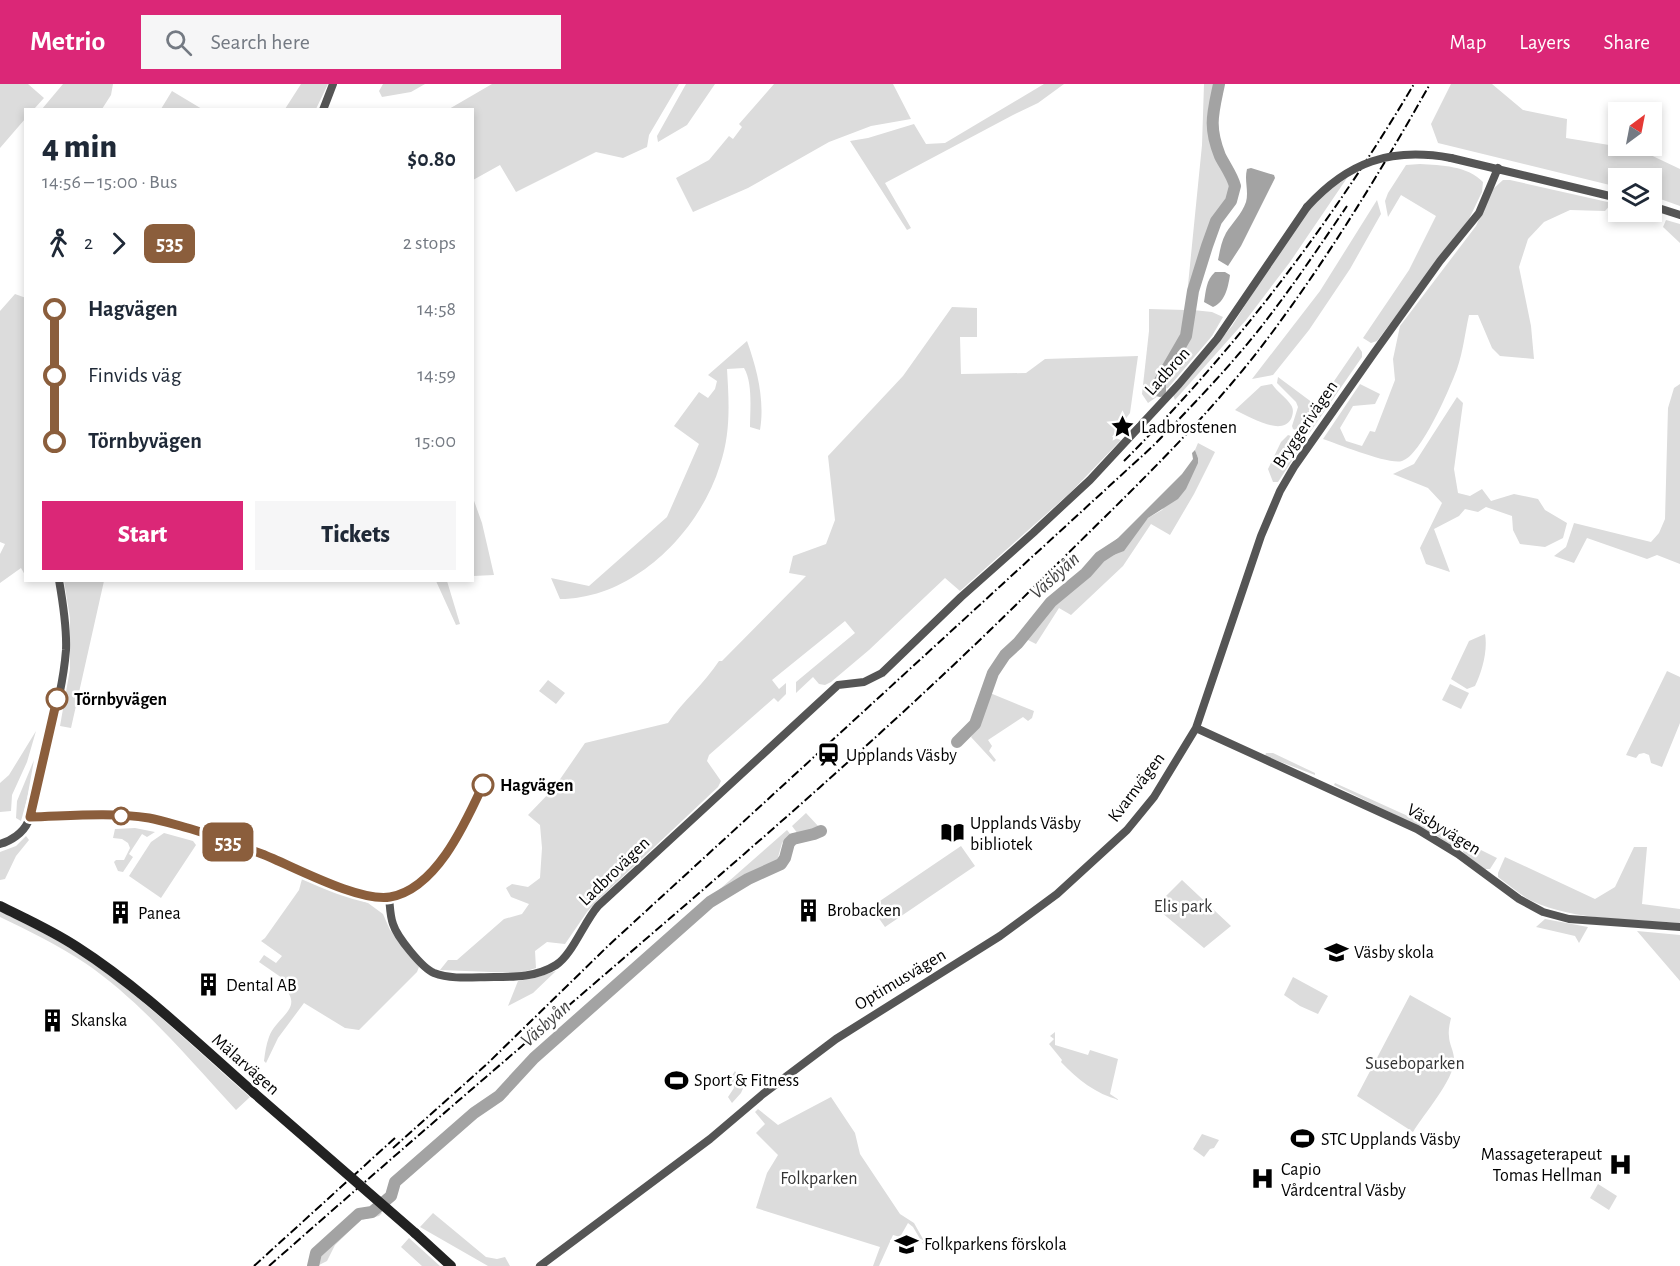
<!DOCTYPE html>
<html lang="en">
<head>
<meta charset="utf-8">
<style>
	:root { --surface:#fff; --page:#f6f6f7; --text:#1f2937; --muted:#747a83; --accent:#db2777 }
	body { margin:0; font-family:"Alegreya Sans",sans-serif; background:var(--page); color:var(--text); height:100vh; display:flex; flex-direction:column; font-size:22px; white-space:nowrap }
	* { box-sizing:border-box; margin:0 }
	p { font-size:20px; color:var(--muted) }
	.icon { flex:none; width:33px; height:33px; fill:none; stroke:currentColor; stroke-width:2; stroke-linecap:round; stroke-linejoin:round }
	.map { position:relative; flex:1; overflow:hidden }
	.panel { position:absolute; left:24px; top:24px; width:450px; height:474px; display:flex; flex-direction:column; background:var(--surface); border-radius:0px; box-shadow:0 3px 9px #0003 }
	.panel>* { flex:none }
	.badge { padding:0 12px; border-radius:9px; font-size:21px; line-height:39px }
	.needle { width:39px; rotate:32deg }
	.buttons { position:absolute; left:1608px; top:18px; display:grid; gap:12px }
	.buttons a { display:grid; place-items:center; width:54px; height:54px; border-radius:0px; background:var(--surface); box-shadow:0 3px 9px #0003; font-size:30px }
	.map>.badge { position:absolute; translate:-50% -50%; box-shadow:0 0 0 3px #fff }
	.legs { display:flex; align-items:center; gap:9px; height:66px; padding:0 18px; font-size:20px }
	.legs p { margin-inline-start:auto }
	.head { display:flex; align-items:center; justify-content:space-between; height:102px; padding:0 18px }
	h1 { font-size:33px; font-weight:800; line-height:45px }
	.cta { display:flex; gap:12px; margin-top:auto; padding:12px 18px }
	.cta a { flex:1; height:69px; border-radius:0px; background:var(--accent); color:#fff; font-size:24px; font-weight:800; line-height:69px; text-align:center }
	.cta a+a { background:var(--page); color:var(--text) }
	ul { padding:0 18px; list-style:none }
	li { display:flex; align-items:center; gap:21px; height:66px; font-size:22px }
	li i { display:grid; place-items:center; width:9px; height:100%; margin:0 8px; background:currentColor }
	li i::after { content:''; width:15px; height:15px; margin:-8px; border:4px solid; border-radius:50%; background:var(--surface) }
	li p { margin-inline-start:auto }
	li:first-child i { background:linear-gradient(#0000 50%,currentColor 0) }
	li:last-child i { background:linear-gradient(currentColor 50%,#0000 0) }
	header { display:flex; align-items:center; gap:36px; box-sizing:border-box; height:84px; padding:0 30px; background:var(--accent); color:#fff }
	header strong { font-size:28px }
	nav { display:flex; gap:33px; margin-inline-start:auto; font-size:21px }
	.search { width:420px; height:54px; background:var(--page); display:flex; align-items:center; gap:15px; box-sizing:border-box; padding:0 21px; border-radius:0px; color:var(--muted); font-size:22px }
	.map>svg:first-child { display:block }
</style>
</head>
<body>
<header>
<strong>Metrio</strong>
<div class="search"><svg class="icon" aria-label="search" viewBox="0 0 24 24"><circle cx="10" cy="10" r="6"/><path d="M15 15l6 6"/></svg>Search here</div>
<nav><a>Map</a><a>Layers</a><a>Share</a></nav>
</header>
<div class="map">
<svg width="1680" height="1182" viewBox="0 0 1680 1182">
	<rect width="100%" height="100%" fill="#fff"/>
	<path fill="#dcdcdc" d="M0,0H28L44,14L34,25L26,26L25,35L0,64Z
		M63,0H113L111,11L102,25H42Z
		M301,0H328L316,25H285Z
		M383,0H425L411,8L382,13L379,7Z
		M492,0H679L649,51L647,63L623,74L596,68L516,108L500,81L473,96L472,26L449,25Z
		M686,0H715L687,41L658,58L657,52Z
		M774,0H893L911,35L871,42L829,58L748,104L693,128L676,94L709,76L729,52L733,55L742,43L739,40Z
		M1044,0H1064L1038,19L1013,31L885,99L911,144L907,146L850,57L868,54L914,40L926,60L945,59Z
		M1204,0H1215C1210,20 1205,39 1213,59C1217,72 1233,93 1231,105C1229,118 1218,126 1213,137C1200,162 1193,194 1188,221H1186L1202,61Z
		M1451,0H1492L1523,26L1567,35L1566,54L1640,66L1680,85V122L1652,112V94H1618V103L1438,59L1431,40Z
		M172,7L202,25H161Z
		M1420,80C1441,81 1468,82 1483,98L1482,108L1469,135L1377,257L1371,259L1363,254L1409,186L1436,132L1401,111L1388,133L1385,117L1388,109L1406,81Z
		M1347,94L1290,178L1246,236L1175,316L1173,311L1232,242L1266,188L1309,126L1325,109Z
		M1503,96H1510L1612,119L1605,127L1570,126L1544,138L1528,155L1519,183L1531,242L1534,275L1500,272L1492,264L1478,231H1469C1465,249 1463,268 1457,285C1450,304 1421,372 1402,377C1389,381 1338,360 1323,355L1360,300L1380,310L1375,320L1353,322L1340,344L1346,357L1362,362L1370,347L1375,348L1395,296L1393,275L1400,242L1476,142L1493,105Z
		M1377,116L1381,130L1350,185L1309,246L1273,291L1252,295L1320,207Z
		M1666,136L1680,140V159L1663,143Z
		M15,210L26,214L25,491L21,484L0,499V470L5,460L0,458V227Z
		M952,223L977,224V253H960L961,290L1026,289L1045,275L1138,272L1130,329L1112,353L1121,356L1071,408L960,507L945,494L869,566L831,598L825,601L819,600L813,593L796,609V598L855,549L845,537L772,596L779,605L786,599V610L778,618L774,614L709,671L707,677L721,697L718,703L599,815L587,828L565,860L547,858L535,867L536,884L520,889L440,886L448,876H457L504,835L522,830L529,820L511,813L506,804L512,800L528,803L540,794L542,764L540,741L528,731L554,704L585,659L668,639C683,617 704,600 719,577H722L806,492L789,489L793,472L826,460L835,436L828,372L903,292Z
		M1149,225L1186,226C1185,237 1185,249 1180,260C1172,276 1152,293 1158,312L1148,319L1142,310L1149,247Z
		M1193,226L1212,228L1223,233L1212,252L1168,304L1164,305L1162,302C1177,272 1189,262 1193,226Z
		M747,257C757,285 765,316 760,346L750,343C750,326 753,299 744,284L727,285C729,318 731,349 720,381C700,447 634,515 560,515L551,494L589,502L667,433L699,360L674,342L699,308L708,314L715,305L717,297L708,291Z
		M1358,262L1362,268V273L1308,351L1293,345L1292,342L1298,323L1296,318L1277,299L1278,293L1317,322Z
		M1272,300C1277,308 1286,313 1291,321C1294,325 1293,331 1291,335C1281,353 1249,332 1235,326L1261,302Z
		M1680,300V480L1657,471L1647,475L1587,454L1574,479L1554,472L1566,463L1574,439L1651,458L1659,449L1665,435L1668,324L1674,304Z
		M1457,313L1463,319L1454,385L1458,409L1470,412L1482,405L1491,417L1514,410L1538,415L1545,426L1567,439L1563,454L1545,463L1520,460L1513,446L1512,432L1486,423L1478,428L1465,425L1459,432L1434,445L1450,488L1426,480L1420,464L1442,419L1428,404L1393,390L1414,380Z
		M1288,351L1305,357L1278,398H1273L1268,385L1281,358Z
		M1198,359L1215,368L1194,410L1170,451L1151,440L1123,482L1071,531L1059,524L1036,560L1026,555L1053,519L1088,491L1102,475L1111,472L1148,434L1162,426L1198,374L1195,366Z
		M473,414L482,439L494,491L473,492Z
		M64,497H104L71,644L60,642L70,585V534Z
		M436,497H447L460,540L456,541Z
		M1485,550C1488,566 1482,588 1475,602L1467,605L1451,595L1469,557Z
		M1667,587L1680,593V639L1662,683L1651,679L1649,671L1644,669L1639,670L1636,674L1626,671Z
		M548,596L565,609L556,620L539,607Z
		M1450,600L1469,609L1461,625L1442,616Z
		M990,609L1034,627L1032,634L1028,637L1023,633L988,656L992,662L989,667L996,676L994,678L971,653L981,639Z
		M36,647L27,678L12,711L11,727L0,728V699L9,691Z
		M1266,669H1273L1315,689V691L1265,672Z
		M34,676L27,715L21,737L16,734L17,717Z
		M1335,699L1463,757L1457,766L1436,751L1334,701Z
		M806,729L819,743L798,750L792,742Z
		M135,744L155,748L147,753L142,750L129,770L133,773L123,788L118,787L114,778L116,776H124L130,764L128,759L122,755L113,754L115,745Z
		M787,746L791,751L782,759L777,777L746,790L712,812Z
		M164,749L193,757L196,761L161,814L129,792L151,758Z
		M26,752L29,756L16,772L5,795L0,796V768L16,762Z
		M1471,761L1497,774L1490,785H1485L1464,771L1463,767L1466,762Z
		M961,762L975,782L885,843L871,823Z
		M1634,763H1647L1642,820L1680,825V839C1635,835 1574,837 1532,817C1520,811 1509,801 1498,793V789L1505,773L1595,815L1615,803Z
		M302,795L368,819L383,830L390,846L419,883L417,888L359,946L345,944L304,919L278,954L266,979L264,977C265,969 266,961 269,953C277,931 306,925 282,901L285,896L259,878L264,871L276,879L282,872L261,857L265,854L299,806Z
		M1182,796L1231,842L1204,864L1155,823Z
		M0,827C30,842 61,857 88,876C146,916 197,967 250,1013L236,1026C189,975 142,918 85,879C58,861 29,847 0,833Z
		M1545,835L1588,843L1579,859L1575,852L1536,843Z
		M1637,847L1680,851V897Z
		M556,887L533,909L508,922L518,897L535,894Z
		M1293,893L1328,912L1318,930L1300,922L1284,911Z
		M1410,911L1451,934C1450,939 1448,946 1449,952C1449,960 1454,967 1454,975C1456,993 1423,1031 1413,1048L1357,1012Z
		M1055,948V961L1088,971L1090,966L1118,975L1110,1010L1119,1016C1096,1010 1077,995 1061,978L1062,976L1049,960L1054,955L1050,952Z
		M735,987L744,1002L741,1009L732,1019L728,1013L734,1004L731,993Z
		M831,1013L855,1049L860,1070L900,1130L914,1139L928,1164L926,1165L913,1143L908,1139L900,1153L893,1151L879,1182H873L880,1163L756,1124L767,1089L778,1071L756,1049L765,1040L755,1028L758,1025L778,1041Z
		M1202,1050L1219,1056L1214,1064L1210,1065L1204,1073L1193,1065Z
		M1598,1100L1617,1112L1609,1126L1590,1114Z
		M380,1127L382,1129L379,1132L361,1136L335,1161L327,1177L317,1182L318,1170L358,1134C366,1130 373,1132 380,1127Z
		M433,1129L486,1173L497,1175L505,1173L510,1182H488L420,1143Z
		M409,1154L440,1182H422L401,1163Z"/>
	<path fill="#a3a3a3" d="M1251,84L1274,91L1275,94L1241,162L1228,182L1218,176C1220,167 1221,158 1226,149C1232,139 1242,130 1246,118C1249,107 1244,96 1247,85Z
		M1215,188H1225L1230,191C1228,204 1225,218 1213,223L1204,218C1206,207 1206,196 1215,188Z
		M1195,366L1198,374V379L1186,405L1178,415L1148,434L1124,467L1108,473L1106,466L1182,390L1193,375L1192,369Z"/>
	<g fill="none" stroke-linecap="round" stroke-linejoin="round">
		<path stroke="#a3a3a3" stroke-width="12" d="M1160,307V297L1186,252L1193,207L1207,162L1216,137L1231,117L1235,102C1232,91 1225,82 1220,72C1208,42 1213,29 1219,0
			M957,658L975,640L993,589L1005,571L1018,559L1051,518L1086,489L1100,473L1120,460
			M313,1182L316,1169L359,1130L372,1128L391,1112L395,1098L474,1029L499,1012L534,974L710,818L748,795L781,780L785,774L789,759L793,755L814,750L821,747"/>
		<path stroke="#555" stroke-width="8" d="M323,26L333,0
			M1451,74L1618,114
			M1652,122L1680,131
			M1196,644L1417,745L1458,770L1519,815L1543,828L1569,835L1680,843
			M0,760C11,757 23,749 28,738C37,722 38,702 42,684C51,645 63,605 66,566C67,543 63,519 59,496
			M389,813C390,822 390,832 393,840C397,853 422,884 434,889C452,896 474,893 494,893C515,893 537,893 556,881C572,871 584,838 598,822L838,601L864,598L882,589L961,513L1033,449L1090,396L1179,300L1217,255L1307,123
			M540,1182L710,1055L763,1010L836,955L1000,852L1057,810L1127,746L1154,713L1196,644L1261,452L1280,407L1294,383L1374,269L1440,177L1479,129L1498,84"/>
		<path stroke="#222" stroke-width="10" d="M0,822C26,835 53,847 77,863C141,904 197,959 254,1009
			M415,1149L451,1182"/>
		<path stroke="#000" stroke-width="2" stroke-dasharray="9 3 1.5 3" stroke-linecap="butt" d="M1124,377C1237,264 1332,138 1414,0
			M393,1064L487,980L609,861L1153,362C1188,326 1222,291 1253,253C1287,211 1317,166 1347,122
			M254,1182L396,1053
			M269,1182C353,1108 437,1035 522,962C697,810 875,662 1039,498C1118,419 1201,343 1268,254C1328,174 1381,87 1430,0"/>
		<path stroke="#555" stroke-width="8" d="M1307,123C1348,78 1390,63 1451,74"/>
		<path stroke="#222" stroke-width="10" d="M254,1009L415,1149"/>
	</g>
	<g fill="none" stroke-linecap="round" stroke-linejoin="round">
		<defs>
			<path id="line-1" d="M57,615L30,733C69,732 110,728 149,734C160,736 173,740 184,743C210,750 236,760 262,770C293,782 358,818 390,813C436,805 465,740 483,701"/>
		</defs>
		<use href="#line-1" stroke="#fff" stroke-width="14"/>
		<use href="#line-1" stroke="#8b5e3c" stroke-width="9"/>
	</g>
	<defs>
		<symbol id="sight-bare" viewBox="-9 -9 18 18"><path d="M0-6L1.8-2.2L6-1.7L2.9 1.2L3.7 5.4L0 3.3L-3.7 5.4L-2.9 1.2L-6-1.7L-1.8-2.2Z" fill="#000" stroke="#fff" stroke-width="2.5" paint-order="stroke"/></symbol>
		<symbol id="station-bare" viewBox="-9 -9 18 18"><path d="M-3-6H3Q5-6 5-4V2Q5 4 3 4L4.5 6H3L1.5 4h-3L-3 6H-4.5L-3 4Q-5 4-5 2V-4Q-5-6-3-6ZM-3.5-4v3h7v-3ZM-3.5 1v1.5H-2V1ZM2 1v1.5H3.5V1Z" fill="#000" stroke="#fff" stroke-width="2.5" paint-order="stroke"/></symbol>
		<symbol id="library-bare" viewBox="-9 -9 18 18"><path d="M-6-4Q-3-5.5-.7-3.5V5Q-3 3-6 4ZM6-4Q3-5.5 .7-3.5V5Q3 3 6 4Z" fill="#000" stroke="#fff" stroke-width="2.5" paint-order="stroke"/></symbol>
		<symbol id="building-bare" viewBox="-9 -9 18 18"><path d="M-4-6H4V6H1V3H-1V6H-4ZM-2.5-4.3h1.7v1.8h-1.7ZM.8-4.3h1.7v1.8H.8ZM-2.5-1h1.7V.8h-1.7ZM.8-1h1.7V.8H.8Z" fill="#000" stroke="#fff" stroke-width="2.5" paint-order="stroke"/></symbol>
		<symbol id="school-bare" viewBox="-9 -9 18 18"><path d="M0-5L7-2L0 1L-7-2ZM-4 1L0 2.5L4 1V4Q0 6-4 4Z" fill="#000" stroke="#fff" stroke-width="2.5" paint-order="stroke"/></symbol>
		<symbol id="stadium-bare" viewBox="-9 -9 18 18"><path d="M0-5a6.5 5 0 1 0 0 10a6.5 5 0 1 0 0-10ZM-3.5-1.8h7v3.6h-7Z" fill="#000" stroke="#fff" stroke-width="2.5" paint-order="stroke"/></symbol>
		<symbol id="hospital-bare" viewBox="-9 -9 18 18"><path d="M-5-5h3v3.5h4V-5h3V5h-3V1.5h-4V5h-3Z" fill="#000" stroke="#fff" stroke-width="2.5" paint-order="stroke"/></symbol>
	</defs>
	<g fill-rule="evenodd">
		<use href="#sight-bare" x="1106" y="326" width="33" height="33"/>
		<use href="#station-bare" x="812" y="654" width="33" height="33"/>
		<use href="#library-bare" x="936" y="732" width="33" height="33"/>
		<use href="#building-bare" x="792" y="810" width="33" height="33"/>
		<use href="#building-bare" x="104" y="812" width="33" height="33"/>
		<use href="#school-bare" x="1320" y="852" width="33" height="33"/>
		<use href="#building-bare" x="192" y="884" width="33" height="33"/>
		<use href="#building-bare" x="36" y="920" width="33" height="33"/>
		<use href="#stadium-bare" x="660" y="980" width="33" height="33"/>
		<use href="#stadium-bare" x="1286" y="1038" width="33" height="33"/>
		<use href="#hospital-bare" x="1604" y="1064" width="33" height="33"/>
		<use href="#hospital-bare" x="1246" y="1078" width="33" height="33"/>
		<use href="#school-bare" x="890" y="1144" width="33" height="33"/>
	</g>
	<g fill="#fff" stroke="#8b5e3c" stroke-width="3">
		<circle cx="57" cy="615" r="10"/>
		<circle cx="483" cy="701" r="10"/>
		<circle cx="121" cy="732" r="8"/>
	</g>
	<g text-anchor="middle" stroke-width="5" stroke-linejoin="round" paint-order="stroke">
		<g font-size="18" fill="#000" stroke="#fff">
			<text transform="translate(1167 287) rotate(-48)" y="6">Ladbron</text>
			<text transform="translate(1305 340) rotate(-56)" y="6">Bryggerivägen</text>
			<text transform="translate(1136 703) rotate(-53)" y="6">Kvarnvägen</text>
			<text transform="translate(1444 745) rotate(31)" y="6">Väsbyvägen</text>
			<text transform="translate(614 787) rotate(-44)" y="6">Ladbrovägen</text>
			<text transform="translate(900 895) rotate(-31)" y="6">Optimusvägen</text>
			<text transform="translate(246 980) rotate(41)" y="6">Mälarvägen</text>
		</g>
		<g font-size="18" fill="#000" stroke="#fff" text-anchor="start">
			<text x="1141" y="349">Ladbrostenen</text>
			<text x="846" y="677">Upplands Väsby</text>
			<text x="970" y="745">Upplands Väsby<tspan x="970" dy="21">bibliotek</tspan></text>
			<text x="827" y="832">Brobacken</text>
			<text x="138" y="835">Panea</text>
			<text x="1354" y="874">Väsby skola</text>
			<text x="226" y="907">Dental AB</text>
			<text x="71" y="942">Skanska</text>
			<text x="694" y="1002">Sport &amp; Fitness</text>
			<text x="1321" y="1061">STC Upplands Väsby</text>
			<text x="1602" y="1076" text-anchor="end">Massageterapeut<tspan x="1602" dy="21">Tomas Hellman</tspan></text>
			<text x="1281" y="1091">Capio<tspan x="1281" dy="21">Vårdcentral Väsby</tspan></text>
			<text x="924" y="1166">Folkparkens förskola</text>
		</g>
		<g font-size="18" font-weight="bold" fill="#000" stroke="#fff" text-anchor="start">
			<text x="74" y="621">Törnbyvägen</text>
			<text x="500" y="707">Hagvägen</text>
		</g>
		<g font-size="18" fill="#333" stroke="#fff">
			<text x="1183" y="828">Elis park</text>
			<text x="1415" y="985">Suseboparken</text>
			<text x="819" y="1100">Folkparken</text>
		</g>
		<g font-size="20" font-style="italic" fill="#444" stroke="#fff">
			<text transform="translate(1054 491) rotate(-42)" y="7">Väsbyån</text>
			<text transform="translate(545 939) rotate(-42)" y="7">Väsbyån</text>
		</g>
	</g>
</svg>
<div class="buttons">
<a><svg class="needle" viewBox="-14 -14 28 28"><path d="M0-13l5 13h-10z" fill="#e53935"/><path d="M0 13l5-13h-10z" fill="#747a83"/></svg></a>
<a><svg class="icon" aria-label="layers" viewBox="0 0 24 24"><path d="M12 4l9 5-9 5-9-5zM3 14l9 5 9-5"/></svg></a>
</div>
<b class="badge" style="left:228px;top:758px;background:#8b5e3c;color:#fff">535</b>
<section class="panel">
<div class="head"><div><h1>4 min</h1><p>14:56 – 15:00 · Bus</p></div><b>$0.80</b></div>
<div class="legs"><svg class="icon" aria-label="walk" viewBox="0 0 24 24"><circle cx="13" cy="4" r="2"/><path d="M13 8l-2 6 4 7M11 14l-3 7M7 12l3-4h3l4 4"/></svg>2<svg class="icon" aria-label="forward" viewBox="0 0 24 24"><path d="M9 5l7 7-7 7"/></svg><b class="badge" style="background:#8b5e3c;color:#fff">535</b><p>2 stops</p></div>
<ul>
<li><i style="color:#8b5e3c"></i><b>Hagvägen</b><p>14:58</p></li>
<li><i style="color:#8b5e3c"></i><span>Finvids väg</span><p>14:59</p></li>
<li><i style="color:#8b5e3c"></i><b>Törnbyvägen</b><p>15:00</p></li>
</ul>
<div class="cta"><a>Start</a><a>Tickets</a></div>
</section>
</div>
</body>
</html>
